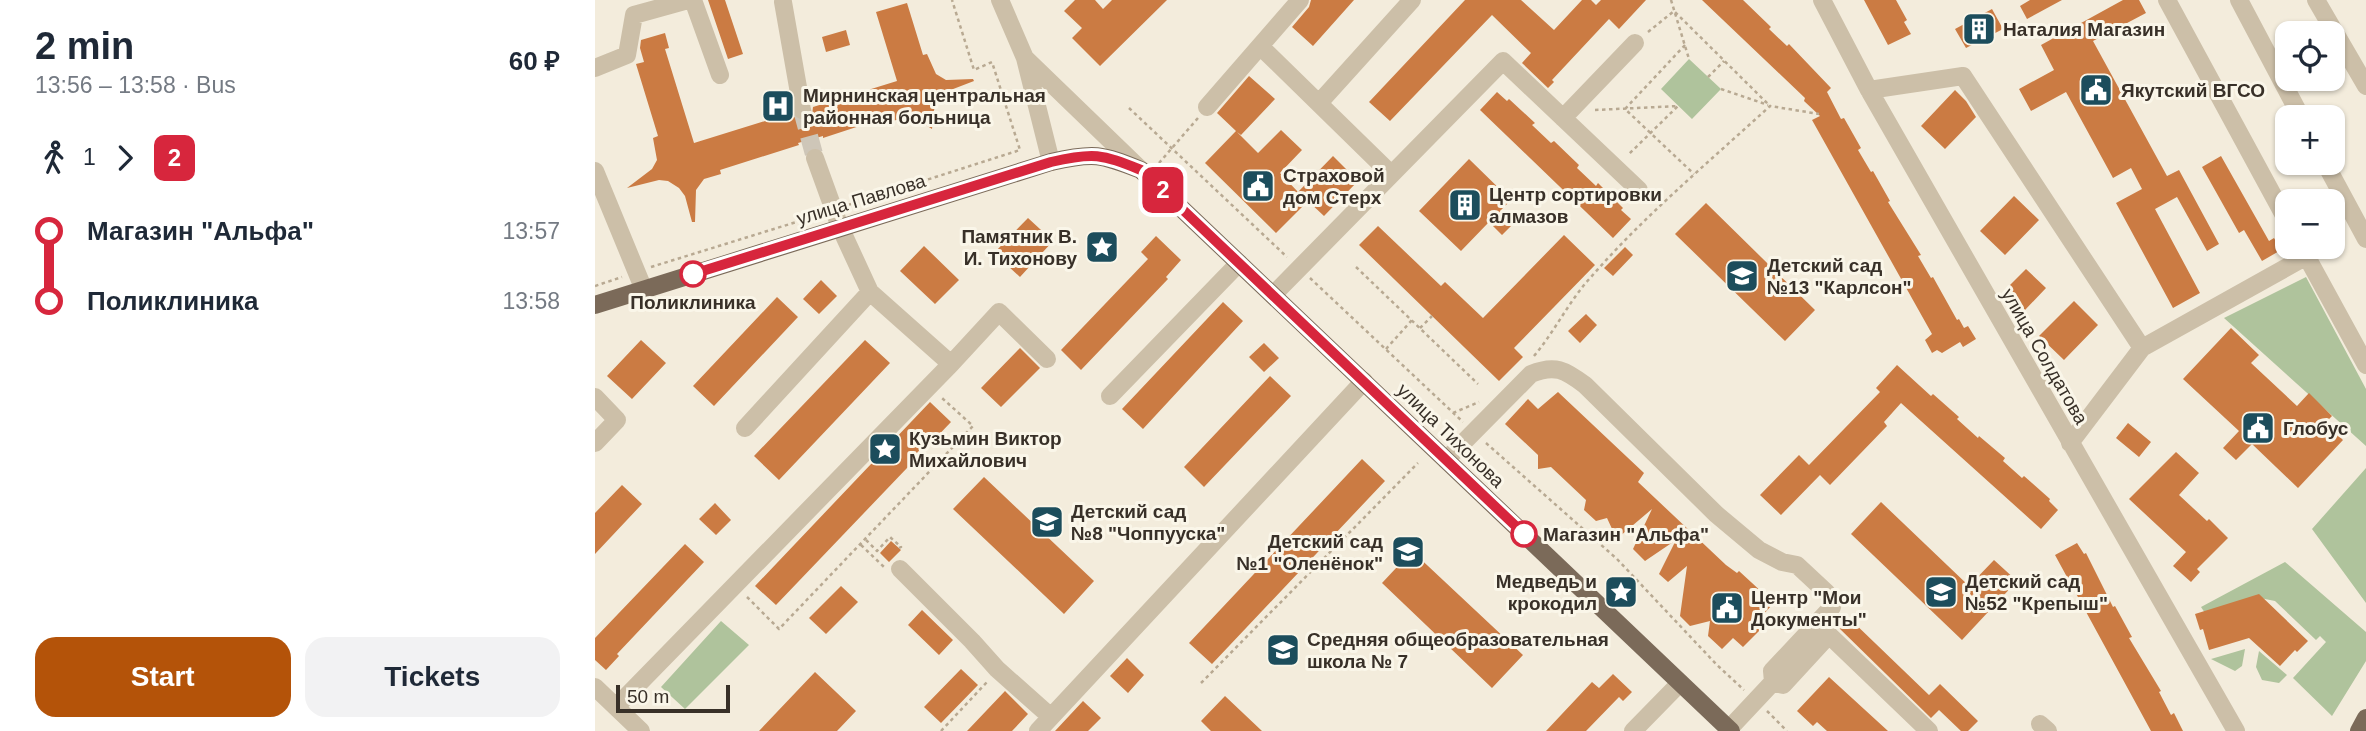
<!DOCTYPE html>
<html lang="en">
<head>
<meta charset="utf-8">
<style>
	:root { --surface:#fff; --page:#f2f2f3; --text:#1f2937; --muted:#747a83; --accent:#b45309 }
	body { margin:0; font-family:Arial,sans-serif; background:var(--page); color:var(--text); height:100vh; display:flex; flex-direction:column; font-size:26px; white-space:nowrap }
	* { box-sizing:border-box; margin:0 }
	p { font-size:23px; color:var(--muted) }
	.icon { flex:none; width:38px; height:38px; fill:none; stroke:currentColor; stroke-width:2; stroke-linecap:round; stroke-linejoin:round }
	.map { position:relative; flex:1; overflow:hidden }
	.details { display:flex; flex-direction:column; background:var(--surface); width:595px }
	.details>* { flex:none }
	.badge { padding:0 14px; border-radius:10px; font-size:24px; line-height:46px }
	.fabs { position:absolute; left:1680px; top:21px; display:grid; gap:14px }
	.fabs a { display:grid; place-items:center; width:70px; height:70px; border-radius:14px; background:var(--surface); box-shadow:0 2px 5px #0004; font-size:35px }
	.scale { position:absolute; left:21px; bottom:18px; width:114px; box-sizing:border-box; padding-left:7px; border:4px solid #383028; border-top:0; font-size:19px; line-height:24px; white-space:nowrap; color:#383028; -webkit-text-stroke:5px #faf6e9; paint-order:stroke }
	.map>.badge { position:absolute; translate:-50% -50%; box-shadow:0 0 0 4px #fff }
	.legs { display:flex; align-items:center; gap:10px; height:77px; padding:0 35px; font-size:23px }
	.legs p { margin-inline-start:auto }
	.summary { display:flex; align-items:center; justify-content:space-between; height:119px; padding:0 35px }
	h1 { font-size:38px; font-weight:800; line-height:52px }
	.button { display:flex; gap:14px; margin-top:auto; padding:14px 35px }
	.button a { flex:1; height:80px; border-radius:21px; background:var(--accent); color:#fff; font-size:28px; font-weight:800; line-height:80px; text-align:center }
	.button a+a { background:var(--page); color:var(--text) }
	ul { padding:0 35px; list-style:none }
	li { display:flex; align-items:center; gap:24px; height:70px; font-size:26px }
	li i { display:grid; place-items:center; width:10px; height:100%; margin:0 9px; background:currentColor }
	li i::after { content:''; width:18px; height:18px; margin:-9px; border:5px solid; border-radius:50%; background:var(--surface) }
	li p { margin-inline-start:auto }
	li:first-child i { background:linear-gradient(#0000 50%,currentColor 0) }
	li:last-child i { background:linear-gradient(currentColor 50%,#0000 0) }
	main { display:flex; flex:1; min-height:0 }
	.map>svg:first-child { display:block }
</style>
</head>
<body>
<main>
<section class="details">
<div class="summary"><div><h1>2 min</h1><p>13:56 – 13:58 · Bus</p></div><b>60 ₽</b></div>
<div class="legs"><svg class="icon" aria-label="walk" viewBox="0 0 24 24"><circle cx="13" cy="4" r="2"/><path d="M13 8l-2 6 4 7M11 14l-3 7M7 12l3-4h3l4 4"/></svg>1<svg class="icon" aria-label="forward" viewBox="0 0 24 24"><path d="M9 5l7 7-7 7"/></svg><b class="badge" style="background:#d7263d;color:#fff">2</b></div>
<ul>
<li><i style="color:#d7263d"></i><b>Магазин &quot;Альфа&quot;</b><p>13:57</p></li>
<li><i style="color:#d7263d"></i><b>Поликлиника</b><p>13:58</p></li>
</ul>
<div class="button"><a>Start</a><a>Tickets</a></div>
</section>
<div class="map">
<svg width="1771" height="731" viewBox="0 0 1771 731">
	<rect width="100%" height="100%" fill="#f3ecdc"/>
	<path fill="#afc39c" d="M1094,59L1126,89L1097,119L1066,89Z
		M1711,277L1771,389V446L1629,318Z
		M1771,468V603L1717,529Z
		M1690,562L1771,632V661L1737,716L1698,678L1731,642L1725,636L1721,640L1680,601L1660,597L1610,613L1606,607Z
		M126,621L154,645L90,709L66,687Z
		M1650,649L1647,666L1640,671L1616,659Z
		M1664,651L1692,675L1684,683L1667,680L1661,667Z"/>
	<path fill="#cb7b43" d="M113,0H130L148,54L133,59Z
		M480,0H500L508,9L517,0H572L505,66L477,38L487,28L469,11Z
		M716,0H759L718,46L697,27L714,7Z
		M870,0H926L959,30L987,0H996L1001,5L1006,0H1051L1024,29L1014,19L957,80L959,82L953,88L927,63L936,53L897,15L795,121L774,102Z
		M1107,0H1148L1176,27L1174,29L1192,46L1194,44L1236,88L1232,92L1246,119L1249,118L1266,148L1263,150L1276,172L1278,171L1295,201L1293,202L1326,255L1323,256L1336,278L1338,277L1362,320L1364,319L1369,328L1373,326L1381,339L1368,347L1365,342L1347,353L1342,350L1337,353L1330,340L1337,334L1217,120L1225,116L1209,101L1210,98Z
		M1269,0H1301L1312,20L1309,22L1316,34L1293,45Z
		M1435,0H1467L1432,19L1425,6Z
		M1528,0H1544L1551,13L1498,41L1572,176L1584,170L1624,244L1612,251L1582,197L1560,209L1605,293L1578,308L1521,203L1547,189L1536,168L1518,178L1471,92L1436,111L1424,89L1459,70L1446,45Z
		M312,3L328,55L332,54L341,74L351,80L378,79L379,81L353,91L345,97L339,110L337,129L318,117L296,121L295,116L228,138V136L203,143L204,145L125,170L126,174L109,179L101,190L100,222H97L90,196L84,188L73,181L64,180L32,188L57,169L62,160L58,138L63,136L41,64L49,62L45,48L46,40L70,33L74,48L70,49L99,143L196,113L202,120L210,121L217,115L218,107L302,81L281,12Z
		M1397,9L1408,29L1371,48L1360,29Z
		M251,30L255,45L231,52L227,37Z
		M654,76L680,99L646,135L642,132L663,153L686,130L707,150L685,173L703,192L738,156L763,181L729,216L713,201L681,233L610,163L641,131L622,113Z
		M1360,90L1371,101L1381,117L1350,149L1326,126Z
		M902,92L912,101L914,99L940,123L937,125L956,143L959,141L984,165L982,168L1001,186L1003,183L1028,208L1026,210L1036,219L1018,238L885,110Z
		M1626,156L1674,241L1679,238L1686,250L1667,261L1649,230L1644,233L1607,167Z
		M874,159L916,200L905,211L919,223L907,235L894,222L866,251L824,211Z
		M1419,196L1444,220L1410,255L1385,231Z
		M1111,203L1220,310L1190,341L1080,234Z
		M433,218L458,241L425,277L399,253Z
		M783,226L846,286L850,282L888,318L969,235L1000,265L919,348L928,357L904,381L764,245Z
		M561,236L586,260L571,277L573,279L486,370L466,350L553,259L546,252Z
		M329,246L364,280L340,304L305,271Z
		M1030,247L1038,255L1018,276L1009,268Z
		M1431,269L1451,288L1430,310L1410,290Z
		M226,280L242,296L224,314L208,299Z
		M182,297L203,317L119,406L98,386Z
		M1479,301L1503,325L1469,360L1444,336Z
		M628,302L648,321L548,429L527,409Z
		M991,314L1002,325L985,343L973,331Z
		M1636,328L1664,355L1656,363L1702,406L1714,393L1737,416L1730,423L1748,440L1703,488L1657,444L1641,460L1628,448L1644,431L1588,379Z
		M46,340L71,363L37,399L12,376Z
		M270,340L295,363L184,480L159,456Z
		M669,343L684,358L669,372L654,357Z
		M425,348L445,368L406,407L386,388Z
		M1302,365L1336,396L1338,394L1364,417L1362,419L1383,438L1384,436L1410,458L1408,461L1427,478L1429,476L1455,499L1454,501L1463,510L1446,529L1306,403L1289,422L1292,426L1235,485L1225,475L1186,515L1165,495L1204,455L1214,465L1285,392L1281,388Z
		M675,376L696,396L609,487L589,467Z
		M963,392L1049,473L1043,482L1131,565L1142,573L1144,571L1169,594L1167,597L1177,605L1166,617V629L1148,647L1138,638L1127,649L1113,636L1115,621L1095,626L1085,616L1092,566L1073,582L1064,574L1081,540L1050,561L1038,549L1057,509L1024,537L1018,531L1012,518L1001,521L989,510L991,500L956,467L943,469V455L910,424L933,399L943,409Z
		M335,402L356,422L181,605L160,586Z
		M1533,423L1556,442L1544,457L1521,438Z
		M1581,452L1604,473L1584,495L1612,521L1614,519L1633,538L1602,569L1605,572L1596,582L1578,566L1591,552L1534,499Z
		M767,459L790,481L617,664L594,643Z
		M389,477L499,581L469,614L358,509Z
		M27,485L47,504L0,554V513Z
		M1286,502L1374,586L1399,560L1422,581L1367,640L1256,534Z
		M120,503L136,520L121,535L104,519Z
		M296,541L306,550L294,562L285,553Z
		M1482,543L1489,554L1491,553L1518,607L1520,606L1537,637L1534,638L1566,691L1564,692L1576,715L1579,713L1588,731H1556L1460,555Z
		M90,544L109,562L22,654L24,656L11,670L0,660V638Z
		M817,551L928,655L897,688L787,583Z
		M246,586L263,602L231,634L214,618Z
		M1664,594L1713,641L1702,652L1700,650L1685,666L1654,638L1614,650L1608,629L1605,630L1600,614Z
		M327,610L358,640L344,655L313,625Z
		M1254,618L1334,695L1345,684L1383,721L1373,731H1366L1344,710L1336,718L1244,628Z
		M532,658L549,675L533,693L515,676Z
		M366,669L383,685L346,723L329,707Z
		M220,672L261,711L242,731H164Z
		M1018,674L1037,692L1028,701L1024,697L991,731H951L997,682L1004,688Z
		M1234,677L1293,731H1232L1222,722L1218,726L1202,711Z
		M410,691L433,714L417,731H372Z
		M630,696L667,731H616L606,721Z
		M488,701L506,718L493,731H460Z"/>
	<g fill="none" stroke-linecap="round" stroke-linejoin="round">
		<path stroke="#cec6b8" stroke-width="18" stroke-dasharray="18 9" stroke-linecap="butt" d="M207,110L220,158"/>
		<path stroke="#b8a992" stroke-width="2.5" stroke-dasharray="3.5 3.5" stroke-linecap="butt" d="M1076,0L1094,59
			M1053,32L1079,11L1175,106
			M1090,45L1030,109L1099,174
			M1113,77L1129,61
			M1126,89L1173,105
			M534,108L692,257
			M1000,110L1083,106L1033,155
			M564,163L603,118
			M253,205L425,150L397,62L379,70L357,0
			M56,267L224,215
			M761,267L883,384
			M715,278L868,422
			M0,286L27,277
			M825,328L837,316
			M791,349L817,320
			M939,356C960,331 974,301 996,277C1050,215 1114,162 1175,106L1224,114
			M858,413L884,402
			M891,443L1022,559L1122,665L1149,690
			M271,540L282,551L295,537L306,547L304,548
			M266,545L289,567
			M152,597L184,629L378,426L347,398
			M606,683L823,463
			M1172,711L1192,731
			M346,731L392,682"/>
		<path stroke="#ccbfa8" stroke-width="18" d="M98,0L125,75
			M405,0L430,58L456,162
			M1227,0L1274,90L1641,731
			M1572,0L1692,221
			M1644,0L1706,117
			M1721,0L1771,86
			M188,2L207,110
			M666,47L796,174
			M430,58L546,170
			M0,68L32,55L39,15L93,0
			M1274,90L1368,76L1547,348L1475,443
			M724,103L817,0
			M612,107L705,0
			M968,118L1040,43
			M1730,163L1771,239
			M0,171L49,290
			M1707,248L1771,365
			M678,295L908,61L1044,190
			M1547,348L1712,256
			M356,364L404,312L452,359
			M515,396L644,263
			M0,397L22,420L0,443
			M150,428L275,292
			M851,460L936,374C960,364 970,370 990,385L1121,514L1164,550L1187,562L1202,565L1231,592L1238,601L1237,607L1177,671L1178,682L1134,729
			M305,569L377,641L402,669L456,717
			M1178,682L1188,685L1234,635L1334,731
			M0,687L46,731
			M21,707L356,364L275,292L245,227L220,158
			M1445,724L1453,731
			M443,731L769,381
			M1038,731L1085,683"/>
		<path stroke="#7b6a59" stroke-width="18" d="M0,305L456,162C499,152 506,154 546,170L1136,731
			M1764,731L1771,718"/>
	</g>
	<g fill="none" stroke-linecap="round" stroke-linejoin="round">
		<defs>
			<path id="line-1" d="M98,274L456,162C499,152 506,154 546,170L929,534"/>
		</defs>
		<use href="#line-1" stroke="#fff" stroke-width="16"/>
		<use href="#line-1" stroke="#d7263d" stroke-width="10"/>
	</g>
	<defs>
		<symbol id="building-square" viewBox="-11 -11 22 22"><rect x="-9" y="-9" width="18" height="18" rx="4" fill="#1c4d5c" stroke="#faf6e9"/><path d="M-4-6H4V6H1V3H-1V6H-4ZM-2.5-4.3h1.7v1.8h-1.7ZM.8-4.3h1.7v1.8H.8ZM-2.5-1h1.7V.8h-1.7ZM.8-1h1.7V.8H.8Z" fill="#fff"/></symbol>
		<symbol id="civic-square" viewBox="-11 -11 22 22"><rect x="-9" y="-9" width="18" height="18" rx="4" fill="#1c4d5c" stroke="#faf6e9"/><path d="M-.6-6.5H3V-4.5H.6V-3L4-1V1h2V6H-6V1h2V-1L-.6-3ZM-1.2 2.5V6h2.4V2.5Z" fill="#fff"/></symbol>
		<symbol id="hospital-square" viewBox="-11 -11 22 22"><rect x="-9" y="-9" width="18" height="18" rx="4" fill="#1c4d5c" stroke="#faf6e9"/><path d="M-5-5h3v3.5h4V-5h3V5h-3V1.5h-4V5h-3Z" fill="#fff"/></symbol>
		<symbol id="sight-square" viewBox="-11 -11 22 22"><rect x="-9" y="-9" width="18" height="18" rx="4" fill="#1c4d5c" stroke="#faf6e9"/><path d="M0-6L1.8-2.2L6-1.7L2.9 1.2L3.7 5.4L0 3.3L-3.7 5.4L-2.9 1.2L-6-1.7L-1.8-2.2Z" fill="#fff"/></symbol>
		<symbol id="school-square" viewBox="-11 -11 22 22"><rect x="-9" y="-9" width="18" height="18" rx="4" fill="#1c4d5c" stroke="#faf6e9"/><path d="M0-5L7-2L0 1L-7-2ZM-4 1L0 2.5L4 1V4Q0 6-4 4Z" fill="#fff"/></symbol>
	</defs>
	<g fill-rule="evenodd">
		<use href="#building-square" x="1365" y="10" width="38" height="38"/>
		<use href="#civic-square" x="1482" y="71" width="38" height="38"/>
		<use href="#hospital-square" x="164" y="87" width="38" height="38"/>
		<use href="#civic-square" x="644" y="167" width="38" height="38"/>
		<use href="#building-square" x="851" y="186" width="38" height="38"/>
		<use href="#sight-square" x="488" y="228" width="38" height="38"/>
		<use href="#school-square" x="1128" y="257" width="38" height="38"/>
		<use href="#civic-square" x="1644" y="409" width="38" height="38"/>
		<use href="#sight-square" x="271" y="430" width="38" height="38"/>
		<use href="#school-square" x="433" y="503" width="38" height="38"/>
		<use href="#school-square" x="794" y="533" width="38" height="38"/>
		<use href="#sight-square" x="1007" y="573" width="38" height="38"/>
		<use href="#school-square" x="1327" y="573" width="38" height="38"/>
		<use href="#civic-square" x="1113" y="589" width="38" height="38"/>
		<use href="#school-square" x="669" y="631" width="38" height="38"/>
	</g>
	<g fill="#fff" stroke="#d7263d" stroke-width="3.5">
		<circle cx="98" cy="274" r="12"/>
		<circle cx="929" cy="534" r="12"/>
	</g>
	<g text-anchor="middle" stroke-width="6" stroke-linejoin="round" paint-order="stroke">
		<g font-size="19" font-weight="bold" fill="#383028" stroke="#faf6e9" text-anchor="start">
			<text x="1408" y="36">Наталия Магазин</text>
			<text x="1526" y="97">Якутский ВГСО</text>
			<text x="208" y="102">Мирнинская центральная<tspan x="208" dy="22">районная больница</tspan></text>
			<text x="688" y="182">Страховой<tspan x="688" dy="22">дом Стерх</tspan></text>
			<text x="894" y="201">Центр сортировки<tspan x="894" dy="22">алмазов</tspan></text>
			<text x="482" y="243" text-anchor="end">Памятник В.<tspan x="482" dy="22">И. Тихонову</tspan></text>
			<text x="1172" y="272">Детский сад<tspan x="1172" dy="22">№13 "Карлсон"</tspan></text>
			<text x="1688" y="435">Глобус</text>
			<text x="314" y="445">Кузьмин Виктор<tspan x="314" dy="22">Михайлович</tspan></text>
			<text x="476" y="518">Детский сад<tspan x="476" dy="22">№8 "Чоппууска"</tspan></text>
			<text x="788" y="548" text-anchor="end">Детский сад<tspan x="788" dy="22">№1 "Оленёнок"</tspan></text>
			<text x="1002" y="588" text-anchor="end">Медведь и<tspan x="1002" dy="22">крокодил</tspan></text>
			<text x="1370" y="588">Детский сад<tspan x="1370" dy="22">№52 "Крепыш"</tspan></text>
			<text x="1156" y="604">Центр "Мои<tspan x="1156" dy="22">Документы"</tspan></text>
			<text x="712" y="646">Cредняя общеобразовательная<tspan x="712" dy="22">школа № 7</tspan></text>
		</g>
		<g font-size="19" fill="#383028" stroke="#faf6e9">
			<text transform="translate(266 199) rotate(-17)" y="7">улица Павлова</text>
			<text transform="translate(1450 356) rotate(60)" y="7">улица Солдатова</text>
			<text transform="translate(856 435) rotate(44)" y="7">улица Тихонова</text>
		</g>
		<g font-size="19" font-weight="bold" fill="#383028" stroke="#faf6e9">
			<text x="98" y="309">Поликлиника</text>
			<text x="948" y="541" text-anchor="start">Магазин "Альфа"</text>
		</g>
	</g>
</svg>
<div class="fabs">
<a><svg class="icon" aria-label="locate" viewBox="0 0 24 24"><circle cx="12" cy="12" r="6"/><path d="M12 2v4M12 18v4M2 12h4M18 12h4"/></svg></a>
<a>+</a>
<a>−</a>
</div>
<div class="scale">50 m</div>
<b class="badge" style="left:568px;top:190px;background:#d7263d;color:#fff">2</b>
</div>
</main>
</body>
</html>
